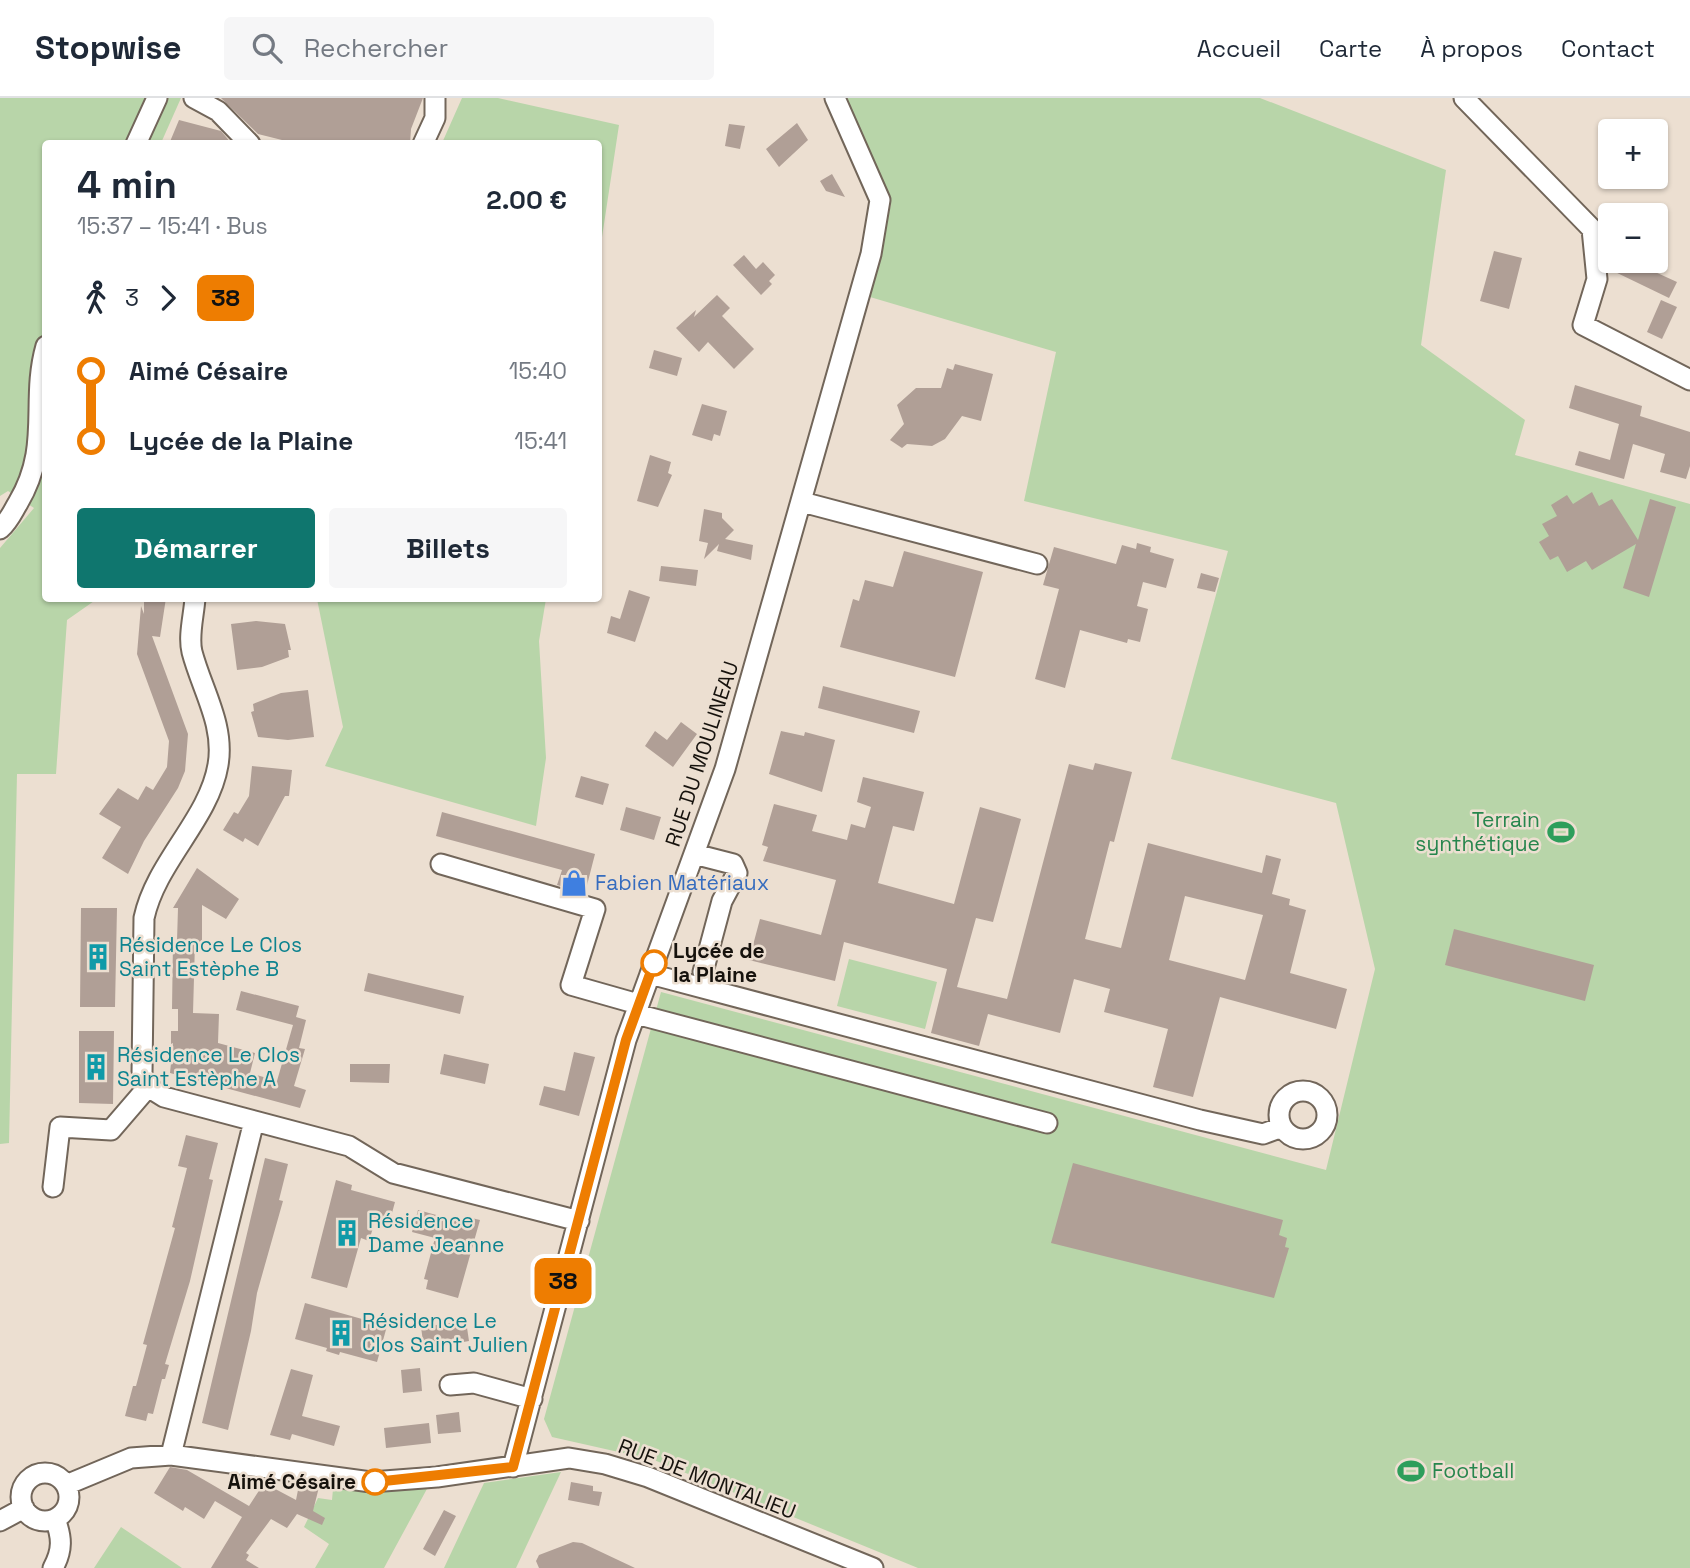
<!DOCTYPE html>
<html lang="fr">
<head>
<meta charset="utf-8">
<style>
	:root { --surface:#fff; --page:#f6f6f7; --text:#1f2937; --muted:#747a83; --line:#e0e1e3; --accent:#0f766e }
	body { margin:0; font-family:"Space Grotesk",sans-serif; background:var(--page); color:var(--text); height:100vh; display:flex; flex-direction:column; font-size:26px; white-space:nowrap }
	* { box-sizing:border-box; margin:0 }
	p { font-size:23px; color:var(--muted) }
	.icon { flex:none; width:38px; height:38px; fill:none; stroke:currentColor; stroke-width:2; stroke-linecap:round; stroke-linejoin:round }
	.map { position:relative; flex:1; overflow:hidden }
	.sheet { position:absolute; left:42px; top:42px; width:560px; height:462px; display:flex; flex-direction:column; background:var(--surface); border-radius:7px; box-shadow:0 2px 5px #0004 }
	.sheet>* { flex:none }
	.badge { padding:0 14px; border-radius:10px; font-size:24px; line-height:46px }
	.fabs { position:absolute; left:1598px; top:21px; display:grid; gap:14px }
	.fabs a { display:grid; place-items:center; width:70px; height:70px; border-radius:7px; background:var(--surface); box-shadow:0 2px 5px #0004; font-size:35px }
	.map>.badge { position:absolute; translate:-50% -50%; box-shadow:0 0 0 4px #fff }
	.legs { display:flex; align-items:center; gap:10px; height:77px; padding:0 35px; font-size:23px }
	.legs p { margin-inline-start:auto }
	.head { display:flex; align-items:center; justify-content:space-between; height:119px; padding:0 35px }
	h1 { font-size:38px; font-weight:700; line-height:52px }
	.button { display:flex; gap:14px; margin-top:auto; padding:14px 35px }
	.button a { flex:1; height:80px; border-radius:7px; background:var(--accent); color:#fff; font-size:28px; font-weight:700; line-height:80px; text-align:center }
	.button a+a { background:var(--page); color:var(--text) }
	ul { padding:0 35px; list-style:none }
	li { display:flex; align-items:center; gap:24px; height:70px; font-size:26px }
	li i { display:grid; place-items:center; width:10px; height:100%; margin:0 9px; background:currentColor }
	li i::after { content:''; width:18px; height:18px; margin:-9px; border:5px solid; border-radius:50%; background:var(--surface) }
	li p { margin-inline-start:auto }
	li:first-child i { background:linear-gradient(#0000 50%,currentColor 0) }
	li:last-child i { background:linear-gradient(currentColor 50%,#0000 0) }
	header { display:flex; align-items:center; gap:42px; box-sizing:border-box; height:98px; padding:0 35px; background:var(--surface); border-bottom:2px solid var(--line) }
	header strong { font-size:33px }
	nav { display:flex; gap:38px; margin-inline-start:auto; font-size:24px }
	.search { width:490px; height:63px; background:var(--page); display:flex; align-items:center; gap:18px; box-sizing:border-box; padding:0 24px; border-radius:7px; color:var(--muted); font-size:26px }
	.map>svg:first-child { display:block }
</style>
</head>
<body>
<header>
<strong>Stopwise</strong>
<div class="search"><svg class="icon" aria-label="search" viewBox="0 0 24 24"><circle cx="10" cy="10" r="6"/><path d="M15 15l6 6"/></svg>Rechercher</div>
<nav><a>Accueil</a><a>Carte</a><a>À propos</a><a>Contact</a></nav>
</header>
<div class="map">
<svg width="1690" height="1470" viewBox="0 0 1690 1470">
	<rect width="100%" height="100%" fill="#ecdfd1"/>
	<path fill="#b8d5a9" d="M0,0H181L161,45L46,46V500L97,501L67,522L56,676H17L9,1045L0,1046V450L34,410L8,393L0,398Z
		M462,0H498L619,27L599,159L598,46L442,45Z
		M847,0H1260L1446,72L1421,247L1525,322L1515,357L1690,406V1470H918L654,1362L552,1339L544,1321L661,894L1326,1072L1375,871L1336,705L1171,661L1228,453L1024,403L1056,254L870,199L891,106Z
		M317,501H546L539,543L546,660L536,728L325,668L343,629Z
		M849,861L937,884L925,931L837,908Z
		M561,1374L516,1470H444L484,1385Z
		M428,1389L384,1470H315L329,1446L304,1429L318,1400L332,1402L333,1391L381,1394Z
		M121,1429L182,1470H94Z"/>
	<path fill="#b09f96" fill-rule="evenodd" d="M221,0H423L411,31L410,46H298L258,36Z
		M179,22L221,33L232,46H169Z
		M797,25L808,42L779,69L766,51Z
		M729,26L745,28L740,51L725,48Z
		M832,76L845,99L826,93L820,83Z
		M1494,153L1522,160L1509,211L1480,203Z
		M744,157L756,171L763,164L775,177L769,183L772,186L761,197L733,167Z
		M1615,163H1631L1677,184L1669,200L1611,172Z
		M717,197L730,210L722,218L754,251L734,271L708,244L699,254L676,230L696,212L694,219Z
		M1661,202L1677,209L1662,241L1647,234Z
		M654,252L682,260L677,278L649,270Z
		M955,266L993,276L981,323L962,318L945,341L932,348L907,346L902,350L890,342L904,326L897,307L916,290H941L947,270L953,272Z
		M1575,287L1642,308L1640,318L1690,334V368L1686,381L1660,374L1665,356L1633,346L1624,381L1575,367L1579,353L1610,362L1619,326L1569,310Z
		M702,306L727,313L720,338L714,336L712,343L692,337Z
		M650,357L671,364L668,375L672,377L658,409L637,403Z
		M1592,394L1599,408L1612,401L1638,442L1650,401L1676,409L1649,499L1623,490L1636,446L1592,472L1586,463L1567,474L1558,458L1550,462L1539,444L1549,438L1542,426L1557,418L1551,407L1567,397L1573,406Z
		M704,411L722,415V420L734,432L725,441L753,447L751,462L717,453L719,446L704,461L708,445L699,443Z
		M1137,445L1151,449L1150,454L1174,461L1166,490L1143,484L1137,508L1148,511L1140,544L1128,541L1127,545L1080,532L1065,590L1035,581L1059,491L1043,487L1054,449L1116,466L1122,447L1136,451Z
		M904,453L983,474L955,579L840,549L853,501L859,503L865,482L893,489Z
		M661,468L698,472L696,488L659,483Z
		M1201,475L1219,480L1215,494L1197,490Z
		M629,492L650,499L635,544L607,535L611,518L620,521Z
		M144,500H166L160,539L152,538L188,636L185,673L178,690L144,743L128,776L102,760L121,729L99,716L118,690L138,702L146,688L153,692L167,669L169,643L137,556L141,508L144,516Z
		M256,523L285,526L291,552H288L289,559L262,569L237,572L231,526Z
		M823,588L920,613L914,635L818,610Z
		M308,592L314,639L288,642L258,639L251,614L254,613L253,606L281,595Z
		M681,624L697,636L673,669L645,648L655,633L667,642Z
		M781,633L804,638L805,634L835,642L822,694L769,676Z
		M1095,665L1132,674L1114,744L1110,743L1085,841L1121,850L1148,745L1262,775L1266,757L1281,761L1272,796L1290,801L1289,807L1306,812L1290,875L1347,891L1336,931L1220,899L1193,999L1153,989L1168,931L1104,914L1110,891L1074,881L1060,935L988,916L979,948L931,935L947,871L844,844L835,883L749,862L760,821L821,837L836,782L763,763L768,749L762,747L774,706L817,717L812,733L847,742L851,726L865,730L871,709L857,704L863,679L924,694L914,733L893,728L878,785L954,806L980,709L1021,721L993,824L976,820L957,889L1007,901L1069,666L1093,672ZM1185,798L1263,817L1245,882L1169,862Z
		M252,668L292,672L289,698H285L258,748L245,740L243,744L223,732L234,714L238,716L249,698Z
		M581,678L609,686L603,707L575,699Z
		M626,709L661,719L654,742L620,732Z
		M442,714L595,756L585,795L557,787L562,772L436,738Z
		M197,770L239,801L226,821L202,807V844H195L193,915L219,916L218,945L255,955L250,975L277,983L293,927L236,912L241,893L299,908L296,919L306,922L299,950L305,951L294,988L306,992L300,1010L170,975L173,945L171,946V933H178V911H172L173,843H177L178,810H173Z
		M81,810H117L115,909H80Z
		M1454,831L1594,867L1585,903L1445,867Z
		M368,875L464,898L460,916L364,893Z
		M79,933H114L113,1006L79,1005Z
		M574,954L595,959L579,1018L539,1007L544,988L565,993Z
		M444,956L489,966L485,986L440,976Z
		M350,966H390L389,985L350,984Z
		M186,1037L218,1045L209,1081L213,1082L190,1183L165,1266L169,1267L165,1281H162L153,1316L148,1315L146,1323L125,1318L133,1288H136L147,1247L143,1246L175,1130L172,1129L187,1070L178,1068Z
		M265,1060L288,1066L279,1102L283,1103L257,1195L251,1233L228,1332L202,1325Z
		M1073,1065L1283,1122L1279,1137L1287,1140L1285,1149L1289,1150L1274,1200L1051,1145Z
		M336,1082L352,1087L351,1092L395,1104L389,1126L375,1123L369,1143L361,1140L347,1190L311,1180Z
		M418,1112L462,1124L463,1118L480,1122L458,1200L426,1191L428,1182L424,1181L435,1140L412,1134Z
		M305,1205L387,1228L377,1264L340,1254L339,1257L326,1253L327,1250L295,1241Z
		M466,1223L469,1243L424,1251L421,1229Z
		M420,1270L422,1293L403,1295L401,1272Z
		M291,1271L313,1277L302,1318L340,1328L334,1348L292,1336L290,1342L270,1337Z
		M459,1314L461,1334L438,1336L436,1317Z
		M429,1325L431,1345L386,1350L384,1330Z
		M170,1369L187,1372L249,1408L264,1385L296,1402L299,1387L319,1389L313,1413L325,1420L322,1427L297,1416L287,1430L271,1421L246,1455L249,1457L246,1462L259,1470H211L242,1419L215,1403L204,1421L185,1409L183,1413L154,1395Z
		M571,1384L593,1388V1393L602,1394L599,1408L568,1402Z
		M444,1412L456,1418L435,1458L423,1451Z
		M573,1444L582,1445L635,1470H539L536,1463L539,1457Z"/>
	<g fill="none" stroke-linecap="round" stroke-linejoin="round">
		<defs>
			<path id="minor" d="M194,0L218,13L250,46
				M1464,0L1592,131L1597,181L1583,227L1690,282
				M136,46L157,0
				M423,46L435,20V0
				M802,404L1037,466
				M0,431C9,423 12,415 18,405C52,348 30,304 46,248
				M195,500C194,517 188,538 192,554C202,592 225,627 218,667C209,721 156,764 144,820L142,976L148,989L164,999L349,1048L393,1075L579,1123
				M694,756L733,766L737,775L722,803L703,874
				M441,766L595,811L571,887L638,906
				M650,876L1200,1022L1263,1036L1282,1029
				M636,916L1047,1025
				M1279 1017a24 24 0 1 1 48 0a24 24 0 1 1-48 0Z
				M53,1089L60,1029L111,1032L148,989
				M450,1287L474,1285L532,1301
				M171,1357L254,1023
				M513,1369L626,942L725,671L871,156L880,102L835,0
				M21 1399a24 24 0 1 1 48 0a24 24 0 1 1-48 0Z
				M66,1387L131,1360L171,1357L371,1384L437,1379L569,1360L605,1366L648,1379L873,1470
				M0,1423L24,1410
				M53,1470C63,1452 62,1439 55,1421"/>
		</defs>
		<use href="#minor" stroke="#72665a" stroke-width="23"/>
		<use href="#minor" stroke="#fff" stroke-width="19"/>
	</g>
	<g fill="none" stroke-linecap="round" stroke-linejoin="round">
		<defs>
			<path id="line-1" d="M375,1384L513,1369L626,942L654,865"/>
		</defs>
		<use href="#line-1" stroke="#fff" stroke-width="16"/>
		<use href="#line-1" stroke="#ee7d01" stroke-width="10"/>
	</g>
	<defs>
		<symbol id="stadium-bare" viewBox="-9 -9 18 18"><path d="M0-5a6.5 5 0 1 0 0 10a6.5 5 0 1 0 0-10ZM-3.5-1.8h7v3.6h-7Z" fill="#2e9e5b" stroke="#ecdfd1" stroke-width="2.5" paint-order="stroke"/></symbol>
		<symbol id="shop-bare" viewBox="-9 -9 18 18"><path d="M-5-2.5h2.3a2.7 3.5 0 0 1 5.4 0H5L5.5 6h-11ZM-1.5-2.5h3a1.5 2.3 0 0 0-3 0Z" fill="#3f7fe0" stroke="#ecdfd1" stroke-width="2.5" paint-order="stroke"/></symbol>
		<symbol id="building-bare" viewBox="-9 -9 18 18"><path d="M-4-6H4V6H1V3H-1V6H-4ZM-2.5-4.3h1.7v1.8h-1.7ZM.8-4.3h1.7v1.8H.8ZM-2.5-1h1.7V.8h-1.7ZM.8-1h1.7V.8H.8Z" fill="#0f9aa8" stroke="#ecdfd1" stroke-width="2.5" paint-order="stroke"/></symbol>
	</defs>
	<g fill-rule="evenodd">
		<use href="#stadium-bare" x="1542" y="715" width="38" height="38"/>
		<use href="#shop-bare" x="555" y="766" width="38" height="38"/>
		<use href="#building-bare" x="79" y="840" width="38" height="38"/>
		<use href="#building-bare" x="77" y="950" width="38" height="38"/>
		<use href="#building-bare" x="328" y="1116" width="38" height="38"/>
		<use href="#building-bare" x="322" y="1216" width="38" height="38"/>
		<use href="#stadium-bare" x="1392" y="1354" width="38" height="38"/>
	</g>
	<g fill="#fff" stroke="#ee7d01" stroke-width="3.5">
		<circle cx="654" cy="865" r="12"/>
		<circle cx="375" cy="1384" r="12"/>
	</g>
	<g text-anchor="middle" stroke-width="5" stroke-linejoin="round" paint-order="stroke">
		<g font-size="21" fill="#16120d" stroke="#ecdfd1">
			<text transform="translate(702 656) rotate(-72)" y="7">RUE DU MOULINEAU</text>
			<text transform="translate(707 1381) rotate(21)" y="7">RUE DE MONTALIEU</text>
		</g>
		<g font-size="21" fill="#27864d" stroke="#ecdfd1" text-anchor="end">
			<text x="1540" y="729">Terrain<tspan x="1540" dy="24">synthétique</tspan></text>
			<text x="1432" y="1380" text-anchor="start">Football</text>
		</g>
		<g font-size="21" fill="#366cbe" stroke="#ecdfd1" text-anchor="start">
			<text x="595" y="792">Fabien Matériaux</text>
		</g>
		<g font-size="21" fill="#0d838f" stroke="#ecdfd1" text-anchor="start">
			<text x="119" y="854">Résidence Le Clos<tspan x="119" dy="24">Saint Estèphe B</tspan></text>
			<text x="117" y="964">Résidence Le Clos<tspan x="117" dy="24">Saint Estèphe A</tspan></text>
			<text x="368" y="1130">Résidence<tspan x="368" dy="24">Dame Jeanne</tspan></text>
			<text x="362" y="1230">Résidence Le<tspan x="362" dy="24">Clos Saint Julien</tspan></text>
		</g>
		<g font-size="21" font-weight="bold" fill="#16120d" stroke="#ecdfd1" text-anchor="start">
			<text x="673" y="860">Lycée de<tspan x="673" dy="24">la Plaine</tspan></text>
			<text x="356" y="1391" text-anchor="end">Aimé Césaire</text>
		</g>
	</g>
</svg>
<div class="fabs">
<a>+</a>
<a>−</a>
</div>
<b class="badge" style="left:563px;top:1183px;background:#ee7d01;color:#111">38</b>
<section class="sheet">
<div class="head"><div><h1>4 min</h1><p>15:37 – 15:41 · Bus</p></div><b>2.00 €</b></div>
<div class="legs"><svg class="icon" aria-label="walk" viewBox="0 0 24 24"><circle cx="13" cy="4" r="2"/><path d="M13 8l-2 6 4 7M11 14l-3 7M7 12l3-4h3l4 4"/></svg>3<svg class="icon" aria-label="forward" viewBox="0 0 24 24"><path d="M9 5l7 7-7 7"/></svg><b class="badge" style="background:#ee7d01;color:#111">38</b></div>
<ul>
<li><i style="color:#ee7d01"></i><b>Aimé Césaire</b><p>15:40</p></li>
<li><i style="color:#ee7d01"></i><b>Lycée de la Plaine</b><p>15:41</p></li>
</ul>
<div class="button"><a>Démarrer</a><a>Billets</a></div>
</section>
</div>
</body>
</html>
